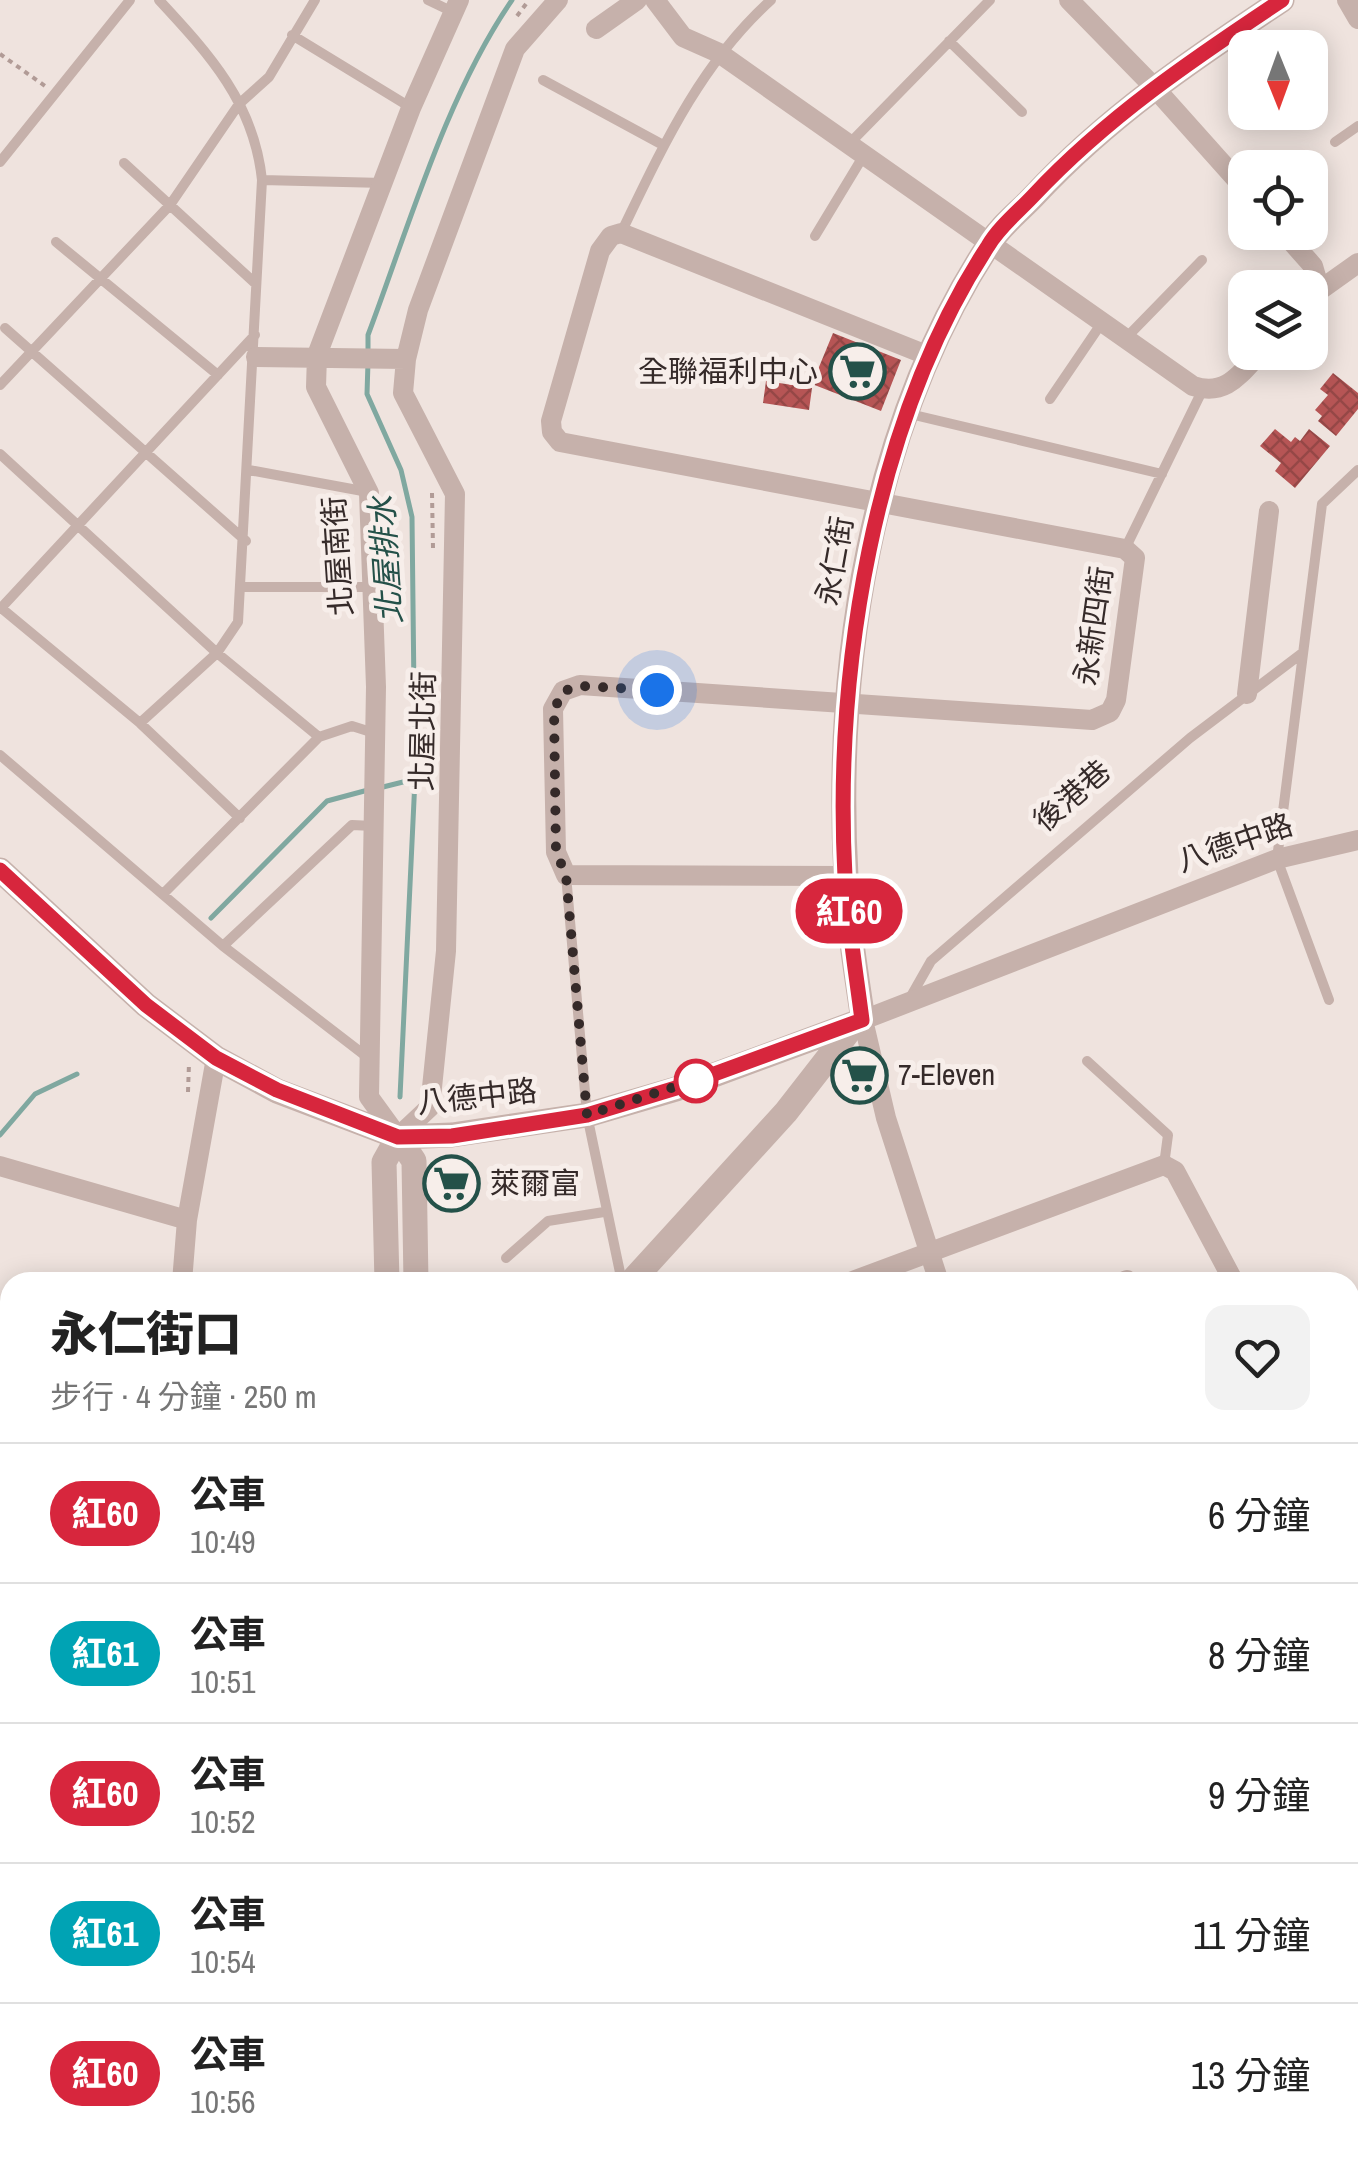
<!DOCTYPE html>
<html lang="zh-TW">
<head>
<meta charset="utf-8">
<style>
	:root { --surface:#fff; --page:#f2f2f2; --text:#222; --muted:#767676; --line:#e0e0e0 }
	body { margin:0; font-family:"Archivo Narrow","Noto Sans TC",sans-serif; background:var(--page); color:var(--text); height:100vh; display:flex; flex-direction:column; font-size:38px; white-space:nowrap }
	* { box-sizing:border-box; margin:0 }
	p { font-size:32px; color:var(--muted) }
	.icon { flex:none; width:55px; height:55px; fill:none; stroke:currentColor; stroke-width:2; stroke-linecap:round; stroke-linejoin:round }
	.map { position:relative; flex:1; overflow:hidden }
	.details { position:absolute; left:0px; top:1272px; width:1360px; height:892px; display:flex; flex-direction:column; background:var(--surface); border-radius:30px 30px 0 0; box-shadow:0 5px 25px #0003 }
	.details>* { flex:none }
	.badge { padding:0 20px; border-radius:32px; font-size:35px; line-height:65px }
	.needle { width:65px; rotate:179deg }
	.controls { position:absolute; left:1228px; top:30px; display:grid; gap:20px }
	.controls a { display:grid; place-items:center; width:100px; height:100px; border-radius:20px; background:var(--surface); box-shadow:0 5px 25px #0003; font-size:50px }
	.you { position:absolute; width:50px; height:50px; margin:-25px; border:8px solid #fff; border-radius:50%; background:#1a73e8; box-shadow:0 0 0 15px #1a73e833 }
	.map>.badge { position:absolute; translate:-50% -50%; box-shadow:0 0 0 5px #fff }
	.round { display:grid; place-items:center; flex:none; width:105px; height:105px; border-radius:20px; background:var(--page) }
	.head { display:flex; align-items:center; justify-content:space-between; height:170px; padding:0 50px }
	h1 { font-size:48px; font-weight:800; line-height:75px }
	ul { padding:0; list-style:none }
	li { display:flex; align-items:center; gap:30px; height:140px; padding:0 50px; border-top:2px solid var(--line) }
	li div { flex:1 }
	li b { display:block; font-size:38px }
	li em { font-style:normal }
	li .badge { min-width:110px; font-weight:700; text-align:center }
	.map>svg:first-child { display:block }
</style>
</head>
<body>
<div class="map">
<svg width="1358" height="2163" viewBox="0 0 1358 2163">
	<defs>
		<pattern id="building-cross-hatch" width="8" height="8" patternUnits="userSpaceOnUse" patternTransform="scale(2.5)"><rect width="8" height="8" fill="#b65555"/><path d="M0 0l8 8M0 8l8-8" fill="none" stroke="#954746"/></pattern>
	</defs>
	<rect width="100%" height="100%" fill="#efe3de"/>
	<path fill="#babca0" d="M10,1632V2155H244L246,2163H0V1633Z"/>
	<g fill="none" stroke-linecap="round" stroke-linejoin="round">
		<path stroke="#80a8a0" stroke-width="5" d="M368,351V335C409,226 446,96 512,0
			M368,362L367,394L401,470L412,517L415,779L400,1097
			M379,788L415,779
			M211,918L327,801L368,790
			M0,1135L35,1094L77,1074
			M1350,2114L1358,2111
			M1109,2155L1134,2160L1157,2155
			M1008,2163L1016,2155"/>
	</g>
	<path fill="url(#building-cross-hatch)" d="M833,333L901,360L881,411L812,384Z
		M1333,373L1358,393V409L1336,436L1318,421L1322,416L1315,410L1328,395L1320,389Z
		M766,381L812,388L809,410L763,403Z
		M1275,429L1291,442L1295,437L1300,441L1309,429L1330,446L1295,488L1275,471L1281,463L1260,446Z
		M10,1705V1853H0V1706Z"/>
	<g fill="none" stroke-linecap="round" stroke-linejoin="round">
		<path stroke="#b19b96" stroke-width="4" stroke-dasharray="5 5" stroke-linecap="butt" d="M517,16L529,0
			M0,54L45,86
			M432,493L433,548
			M188,1092L189,1063"/>
		<path stroke="#c6b1ab" stroke-width="10" d="M428,0L451,11
			M292,35L410,107
			M949,41L1022,112
			M543,80L663,145
			M1335,142L1358,126
			M849,144L990,0
			M0,162L130,0
			M124,163L256,284
			M262,180L384,183
			M621,233C662,148 700,64 771,0
			M815,236L864,155
			M56,242L218,375
			M5,328L246,541
			M1125,339L1202,260
			M0,385L170,205L239,104L269,77L315,0
			M1050,399L1101,324
			M910,414L1162,474
			M0,454L217,653L319,737
			M249,470L368,492
			M1125,549L1203,389
			M243,587H371
			M0,607L140,723L240,818
			M0,609L255,335
			M140,723L217,653L238,622L262,180C254,103 210,55 159,0
			M0,755L223,946L367,1057
			M566,875L587,1115L622,1282
			M164,893L319,737L352,726L374,733
			M223,946L352,825L373,826
			M910,998L931,961L1190,738L1301,654
			M1329,1000L1277,859L1322,504L1358,470
			M1087,1061L1168,1135L1164,1165
			M506,1258L548,1221L604,1212
			M1350,1365L1358,1371
			M1350,1959L1358,1966
			M1350,2046L1358,2052
			M465,2155L469,2163
			M1264,2155L1274,2163
			M391,2163L403,2155
			M531,2163L544,2155
			M763,2163L776,2155"/>
		<path stroke="#c6b1ab" stroke-width="20" d="M459,0L411,108L317,355L316,387L369,493L376,687L369,1097L398,1137L430,1107L446,951L455,494L403,393L406,359L418,310L515,49L558,0
			M655,0L683,37L719,53L1193,386C1226,397 1240,374 1261,352
			M1069,0L1153,86L1245,189
			M1347,0L1358,19
			M596,29L637,0
			M1283,232L1313,266L1320,290L1310,304
			M1320,290L1358,263
			M256,357L406,359
			M1247,694L1269,511
			M845,876L566,875L556,852L553,709L563,691L580,685L1092,720L1110,712L1116,700L1135,558L1125,549L560,442L552,432L551,421L600,251L611,236L621,233L929,356
			M0,1166L187,1220
			M182,1282L187,1220L216,1058
			M850,1282L1164,1165L1175,1171L1234,1282
			M939,1282L886,1118L863,1020L1277,859L1358,840
			M1122,1282L1127,1280
			M0,1456H10
			M0,1615L10,1614
			M1350,1846L1358,1852
			M267,2155L269,2163
			M732,2163L744,2155"/>
		<path stroke="#c6b1ab" stroke-width="25" d="M0,870L146,1005L216,1058L277,1091L398,1137L452,1135L587,1115L676,1089L863,1020C856,972 848,925 846,877C834,666 871,425 988,246C999,227 1019,212 1034,196C1107,117 1193,59 1282,0
			M398,1137L414,1161L416,1282
			M387,1282L384,1162L398,1137
			M631,1282L786,1112L856,1022
			M0,1319L10,1316
			M928,2155L933,2163
			M965,2155L971,2163"/>
	</g>
	<g fill="none" stroke-linecap="round" stroke-linejoin="round">
		<defs>
			<path id="line" d="M0,870L146,1005L216,1058L277,1090L398,1137L452,1136L587,1115L676,1088L862,1020C856,973 848,925 845,877C834,670 873,422 988,246C999,227 1019,211 1033,196C1107,117 1193,59 1282,0"/>
		</defs>
		<use href="#line" stroke="#fff" stroke-width="22"/>
		<use href="#line" stroke="#d7263d" stroke-width="15"/>
		<path stroke="#352a29" stroke-width="10" stroke-dasharray="0 18" d="M657,690L580,686L564,691L554,709L556,852L566,875L587,1115L712,1075L696,1081"/>
	</g>
	<defs>
		<symbol id="supermarket-ring" viewBox="-11 -11 22 22"><circle r="9.5" fill="#f7eeea" stroke="#245149" stroke-width="1.5"/><path d="M-6-5.5h2.5l.6 2H6L4.5 2H-2.5L-4.4-4H-6ZM-1.5 3.2a1.3 1.3 0 1 0 .1 0ZM3 3.2a1.3 1.3 0 1 0 .1 0Z" fill="#245149"/></symbol>
	</defs>
	<g fill-rule="evenodd">
		<use href="#supermarket-ring" x="826" y="340" width="63" height="63"/>
		<use href="#supermarket-ring" x="828" y="1044" width="63" height="63"/>
		<use href="#supermarket-ring" x="420" y="1152" width="63" height="63"/>
	</g>
	<circle fill="#fff" stroke="#d7263d" stroke-width="5" cx="696" cy="1081" r="20"/>
	<g text-anchor="middle" stroke-width="10" stroke-linejoin="round" paint-order="stroke">
		<g font-size="30" fill="#352a29" stroke="#f7eeea" text-anchor="start">
			<text x="818" y="382" text-anchor="end">全聯福利中心</text>
			<text x="898" y="1085">7-Eleven</text>
			<text x="490" y="1194">萊爾富</text>
		</g>
		<g font-size="30" fill="#352a29" stroke="#f7eeea">
			<text transform="translate(338 556) rotate(-94)" y="10">北屋南街</text>
			<text transform="translate(835 561) rotate(-80)" y="10">永仁街</text>
			<text transform="translate(1094 626) rotate(-82)" y="10">永新四街</text>
			<text transform="translate(423 731) rotate(-89)" y="10">北屋北街</text>
			<text transform="translate(1072 796) rotate(-41)" y="10">後港巷</text>
			<text transform="translate(1235 843) rotate(-19)" y="10">八德中路</text>
			<text transform="translate(477 1097) rotate(-6)" y="10">八德中路</text>
		</g>
		<g font-size="32" font-style="italic" fill="#245149" stroke="#f7eeea">
			<text transform="translate(386 560) rotate(-94)" y="11">北屋排水</text>
		</g>
	</g>
</svg>
<div class="controls">
<a><svg class="needle" viewBox="-14 -14 28 28"><path d="M0-13l5 13h-10z" fill="#e53935"/><path d="M0 13l5-13h-10z" fill="#767676"/></svg></a>
<a><svg class="icon" aria-label="locate" viewBox="0 0 24 24"><circle cx="12" cy="12" r="6"/><path d="M12 2v4M12 18v4M2 12h4M18 12h4"/></svg></a>
<a><svg class="icon" aria-label="layers" viewBox="0 0 24 24"><path d="M12 4l9 5-9 5-9-5zM3 14l9 5 9-5"/></svg></a>
</div>
<div class="you" style="left:657px;top:690px"></div>
<b class="badge" style="left:849px;top:911px;background:#d7263d;color:#fff">紅60</b>
<section class="details">
<div class="head"><div><h1>永仁街口</h1><p>步行 · 4 分鐘 · 250 m</p></div><a class="round"><svg class="icon" aria-label="heart" viewBox="0 0 24 24"><path d="M12 20l-8-8c-3-5 5-10 8-4 3-6 11-1 8 4z"/></svg></a></div>
<ul>
<li><span class="badge" style="background:#d7263d;color:#fff">紅60</span><div><b>公車</b><p>10:49</p></div><em>6 分鐘</em></li>
<li><span class="badge" style="background:#00a3b4;color:#fff">紅61</span><div><b>公車</b><p>10:51</p></div><em>8 分鐘</em></li>
<li><span class="badge" style="background:#d7263d;color:#fff">紅60</span><div><b>公車</b><p>10:52</p></div><em>9 分鐘</em></li>
<li><span class="badge" style="background:#00a3b4;color:#fff">紅61</span><div><b>公車</b><p>10:54</p></div><em>11 分鐘</em></li>
<li><span class="badge" style="background:#d7263d;color:#fff">紅60</span><div><b>公車</b><p>10:56</p></div><em>13 分鐘</em></li>
</ul>
</section>
</div>
</body>
</html>
